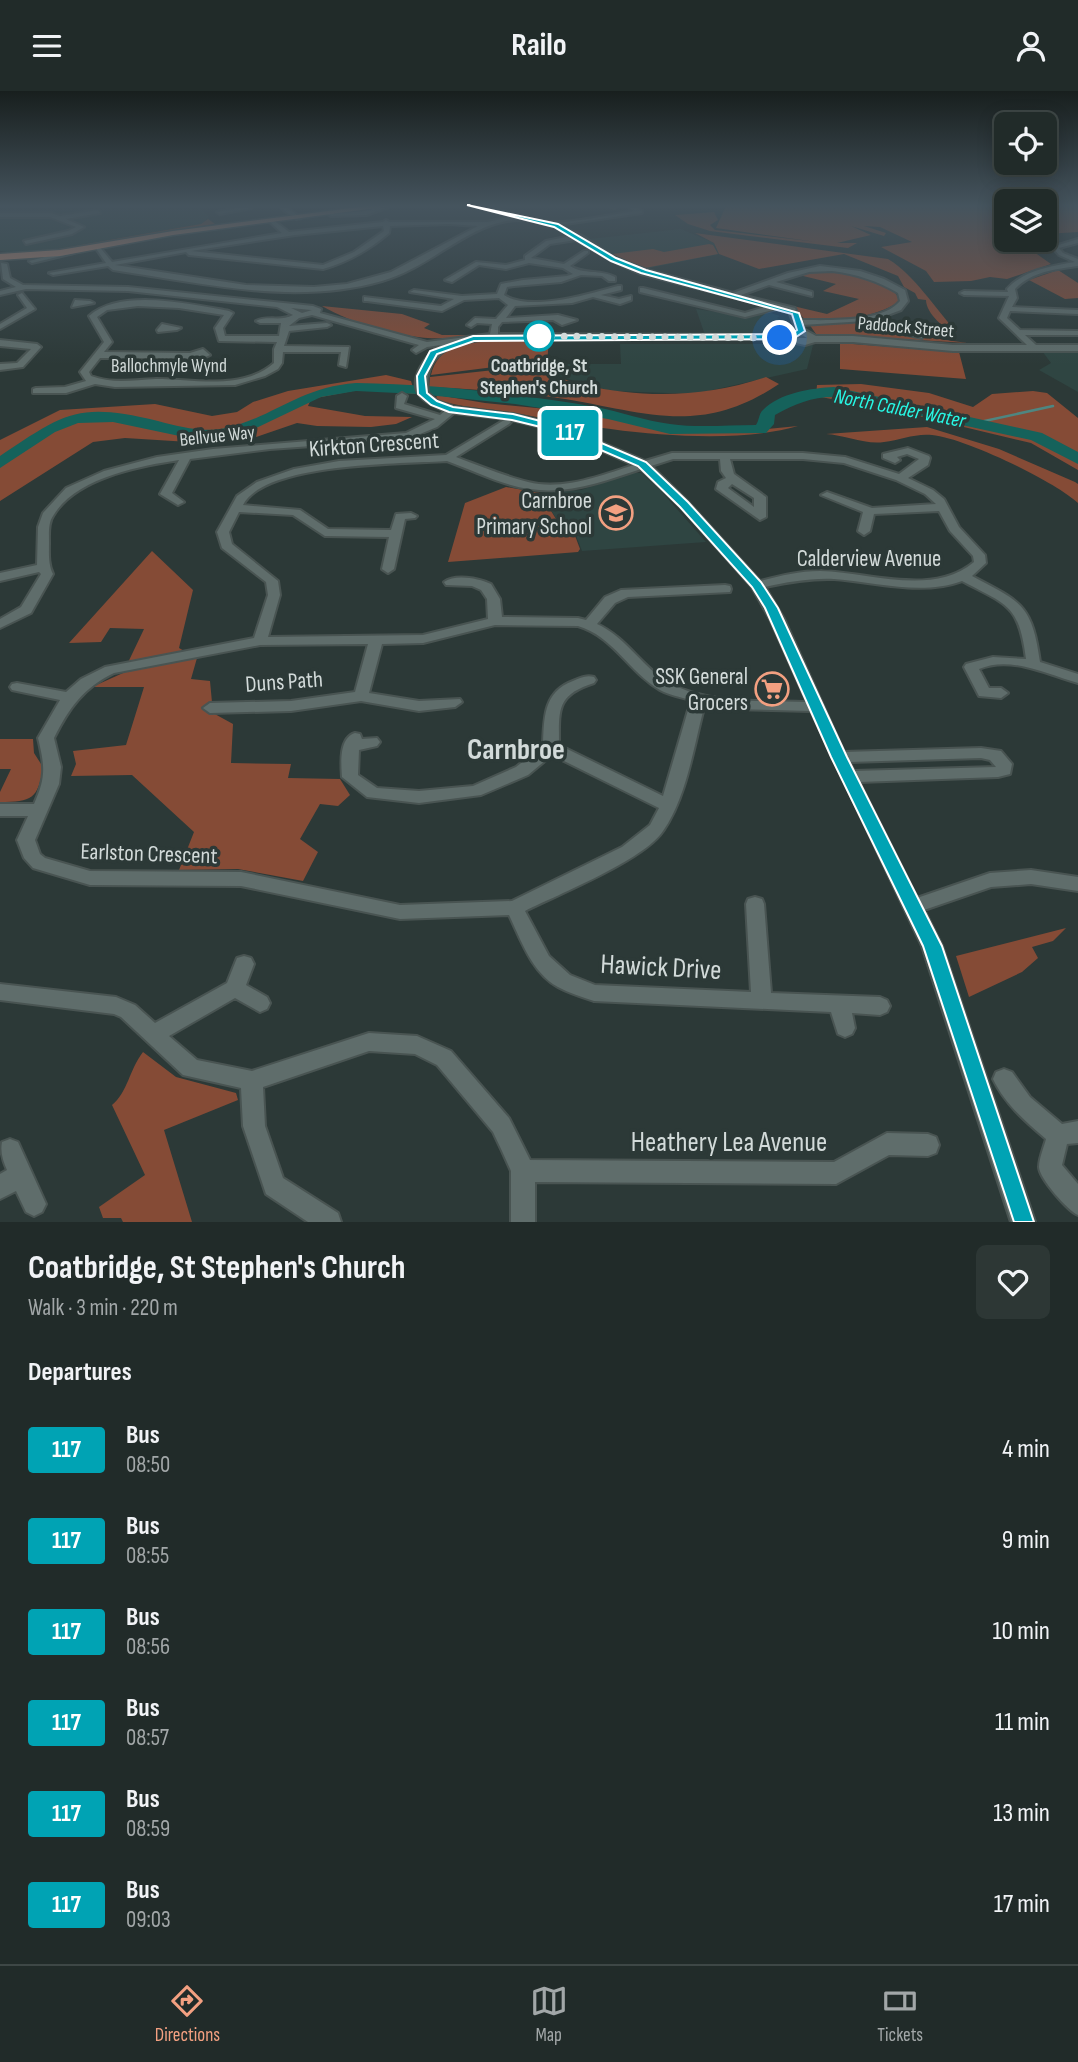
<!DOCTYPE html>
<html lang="en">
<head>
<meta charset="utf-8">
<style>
	:root { --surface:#212b29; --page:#2d3735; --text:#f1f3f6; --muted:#a2a7a8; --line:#3e4746; --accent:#f3a081 }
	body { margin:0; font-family:"Sofia Sans Condensed",sans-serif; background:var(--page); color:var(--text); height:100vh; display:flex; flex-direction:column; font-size:26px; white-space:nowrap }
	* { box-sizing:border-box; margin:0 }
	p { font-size:23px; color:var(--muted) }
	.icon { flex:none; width:38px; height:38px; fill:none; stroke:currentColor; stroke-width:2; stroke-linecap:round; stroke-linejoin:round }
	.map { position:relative; height:1131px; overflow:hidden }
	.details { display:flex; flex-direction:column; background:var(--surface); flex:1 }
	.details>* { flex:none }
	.badge { padding:0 14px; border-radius:5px; font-size:24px; line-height:46px }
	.tools { position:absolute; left:994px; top:21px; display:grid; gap:14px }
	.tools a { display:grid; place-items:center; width:63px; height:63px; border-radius:10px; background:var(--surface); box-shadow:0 4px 18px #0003,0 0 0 2px var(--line); font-size:35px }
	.you { position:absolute; width:35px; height:35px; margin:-18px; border:5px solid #fff; border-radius:50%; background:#1a73e8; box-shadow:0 0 0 10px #1a73e833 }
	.map>.badge { position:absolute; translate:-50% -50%; box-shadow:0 0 0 4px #fff }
	h2 { padding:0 28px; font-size:26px; line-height:63px }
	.round { display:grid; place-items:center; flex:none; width:74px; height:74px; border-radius:10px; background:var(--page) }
	.head { display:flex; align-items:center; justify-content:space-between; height:119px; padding:0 28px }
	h1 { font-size:33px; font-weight:700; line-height:52px }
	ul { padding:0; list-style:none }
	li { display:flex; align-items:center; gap:21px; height:91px; padding:0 28px }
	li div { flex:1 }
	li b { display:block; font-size:26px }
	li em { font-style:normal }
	li .badge { min-width:77px; font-weight:700; text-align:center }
	header { display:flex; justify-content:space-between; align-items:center; height:91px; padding:0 28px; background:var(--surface); font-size:32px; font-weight:700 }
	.tabs { display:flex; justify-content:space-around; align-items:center; height:98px; border-top:2px solid var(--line); background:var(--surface); font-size:19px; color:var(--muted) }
	.tabs a { display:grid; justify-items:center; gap:4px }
	.tabs .current { color:var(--accent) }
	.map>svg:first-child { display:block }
</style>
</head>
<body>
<header><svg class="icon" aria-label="menu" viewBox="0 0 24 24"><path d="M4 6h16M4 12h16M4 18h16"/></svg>Railo<svg class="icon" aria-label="person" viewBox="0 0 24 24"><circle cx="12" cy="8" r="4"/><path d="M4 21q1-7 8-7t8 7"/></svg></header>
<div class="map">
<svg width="1078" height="1131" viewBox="0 0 1078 1131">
	<rect width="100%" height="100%" fill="#2c3937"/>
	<path fill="#2f4542" d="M0,115H199L209,126L202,133L41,161L14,162L0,160Z
		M681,138L714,152L719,163L645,178L613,164L589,148Z
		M696,218L745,225L771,222L780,225L777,227L786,231L789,237L775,244H705Z
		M620,253H791L813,254L807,278L695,303L611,300L535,279L547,273H621Z
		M1042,260H1078V301L1039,279L1051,272Z
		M633,382H641L661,400L706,451L582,460L575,442L564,441L541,402L581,399Z"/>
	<path fill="#854b36" d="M726,115H1006V139L1001,140H1006V149H1017L1051,173L1007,188L990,186L971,190L934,191L926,180L881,156L912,151L880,136L864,135L886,142L884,145L851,135L871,144L837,152H857L848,157L710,140L688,133L675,124L714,121L718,129L710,134L715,139L817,151L716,137Z
		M1045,115L1078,116V141L1045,143Z
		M208,128L215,133L41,161L201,133Z
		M695,142L888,168C916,185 934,217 957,241C945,240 926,222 926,209L918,208L915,202L904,196L898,185L844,163L759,178L719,163L714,152Z
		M709,153L713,154L718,163L645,177L612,163L653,158L664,161Z
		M1058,179L1078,192V207L1065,208L1029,189Z
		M811,180C837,180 889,181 900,210C874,228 837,229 806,230L793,215L827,223L859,208L823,200L836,193L799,184Z
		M322,215L402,223L430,233L424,237L442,244H469C425,255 361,237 322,215Z
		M863,229L899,242L967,252L816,243L809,233Z
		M489,248H549L547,273L494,276L431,284C437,256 465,250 489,248Z
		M840,252L959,261L966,288L840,278Z
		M522,276C542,278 564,290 584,294C646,308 706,306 766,286L779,293C699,347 644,320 558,307C516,301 472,298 429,296L430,286Z
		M386,284L411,290L415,303L363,298L311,308L308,315L365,325L412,326L396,333L371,336L317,335L297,332L253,347L205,352L125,347L93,351L0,410V349L60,319L155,313L212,325L237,321L253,311L288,300Z
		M861,293L929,302L973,316L992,303L1033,300L1047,302L1078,327V379L1031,352L918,325L816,305L817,294Z
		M437,304L485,312L598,323L656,337L745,340L798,335C721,357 600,339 521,323C493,317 464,318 436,308Z
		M927,336L999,358L1075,391L1078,393V412C1054,390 965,347 932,344C916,342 900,349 884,351C866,354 844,344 826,343Z
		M506,396L540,402L564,441L574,442L580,458L578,461L448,471L465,412Z
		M152,460L193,499L179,557L197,567L191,588L210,590L213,622L233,633L231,672L291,673L288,687L340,688L350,704L338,715L320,713L300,748L318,761L303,790L238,778L179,779L194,741L132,684L71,685L76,673L73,660L126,654L144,596H92L123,582L144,538L110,537L101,551L69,552Z
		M0,648H33L34,662L43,676C38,708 32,711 0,711V701L11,678H0Z
		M1066,837L1053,850L1032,856L1038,867L1022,881L969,906L956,865Z
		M143,961L176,986L236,1002L238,1009L164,1039L192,1131H123L121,1127H103L99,1116L145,1084L112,1014C128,1001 129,979 143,961Z"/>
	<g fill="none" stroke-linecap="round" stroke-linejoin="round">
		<path stroke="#4e8681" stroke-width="2.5" d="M980,331L1053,315"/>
		<path fill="#15625b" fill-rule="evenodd" d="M356,292C437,293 517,303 596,316C621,321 645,330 670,333C698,337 727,334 756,334C759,330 759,322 763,319C779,302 812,297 834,296L1042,342L1078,361V373L1031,349L834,306C811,306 795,313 775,324L774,333L766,342L670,343L608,328L515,313L418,303L356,300L321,306L250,340L226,347H189L113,331L78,332L55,341L0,377V365C66,321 78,311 158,330C180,336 204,342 226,337C274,326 300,296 356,292Z"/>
		<defs>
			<path id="minor" d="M247,115L251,117L220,123L217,121Z
				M278,115H285L301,127L296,128Z
				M381,115H391L366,124L331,125L328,123L365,120Z
				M467,115C495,115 520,126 548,131C562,134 616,123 634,120L627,115H635L642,120V122L558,134L582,145L616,168L647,179L733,202L788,182L820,175L860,180L884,188L905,199L908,210L901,219L874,229L883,233L922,243V247L877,237L865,230L802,234L805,239L816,245H853L953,254H1027L999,227L1009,205L964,204L960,202L964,200L1008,201L1007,198C1024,179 1051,175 1075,171L1059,164L1052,156L1078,148V152L1059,157L1063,162L1078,168V175C1055,178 1031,181 1015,198L1017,207L1012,216L1078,219V223L1010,220L1007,227L1020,239L1078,240V244H1025L1036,254H1078V260H953L853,251H815L805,254L777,248L494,247C459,252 422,256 428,302L437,310L454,316L513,323L565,336L645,370L672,362H803L845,366L899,383L919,368L907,363L897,366L900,369L895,372L883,367V363L908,357L929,365L930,367L928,374L908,387L933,399L944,408L959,436L985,464L986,472L972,485C1021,511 1032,513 1040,571L1078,583V592C1048,584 1011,564 979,578L989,597H1001L1008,602L1001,607L979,605L964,576L966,573L993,566L1026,568C1019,513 1007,514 962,490C921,505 877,491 834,488C810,487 788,491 765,496L784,528L844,661L981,657L1001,660L1012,673L1010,683L998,686L859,691L917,807L990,782L1031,779L1078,786V800L1031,793L991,796L924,819L942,855L1035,1131H1011L922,855L811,620L731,618L705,613C694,653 687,706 663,740C644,769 559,803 525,820L549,865L570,884L595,894L751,901L746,813L748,808L755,806L762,808L764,813L771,902L880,906L887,909L890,915L887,921L880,924L852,922L855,937L852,943L845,946L838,943L831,921L594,910C582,906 569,902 558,896C532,882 521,849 509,824L400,828L241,795L90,794L33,777L24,767L17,749L28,725H0V713H34C46,686 45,676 38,647L60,609L12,599L10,596L12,593L17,592L66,601L81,588L105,576L254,547L268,504L266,491L222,457L217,441L237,405L257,391L294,378L339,370L446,364L506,328L454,322L437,336L408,348L270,358L190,368L172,402L184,411L178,414L160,403L179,369C139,375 75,387 53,425C48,432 49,443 49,451C49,462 48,473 53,483L31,522L0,537V528L21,516L41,483L39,481L0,490V482L37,474L38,436L43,422L66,397L104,380L157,366L213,358L406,342L435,328L396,317L397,305L402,302L407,305L404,313L440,324L445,320C437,316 427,313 421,306C406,289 427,263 441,254L427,256L416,262L412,259L419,254L312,224L299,227L289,235L327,232L331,234L327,236L289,240L284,255L349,256L346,276L339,274L341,261H283L282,272L278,278L265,285L235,294L115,296L95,293L66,302H33V298L36,297L65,296L86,290L80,281L104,251L89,225C121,197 190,213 229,220L233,222L223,237L225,245H279L281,232H260L256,230C267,224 281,231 293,224L277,216L128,200L26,198L0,204V200L16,196L3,188L1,172L7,173L10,187L23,194L128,196L313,215L321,218L320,222L427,251L490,243L492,233L477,232L471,236L467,234L475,227L496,228L508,214L499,207L464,209L442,220L367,210H364V206L441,215L454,208L410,201L414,199L462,205L497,203L501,193L523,189L567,185L573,183L563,177L529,172L506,178L479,174L452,191L445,189L476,171L506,174L525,169V165L546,150L571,145C493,97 451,170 382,190C295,215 201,192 113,179L108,175L53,184L49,182L106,172L95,156L98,154L112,171L282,142L270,131L272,128L289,141L383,131L386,129L389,131H488L512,125ZM449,133L478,135L391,181L347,193L314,196L246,194L115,174L186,161L189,164L323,178C348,171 369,159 389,142L390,135ZM383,135L384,140L354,161L323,174L191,160L295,144ZM576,149L612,170L641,183L768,215L745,222L643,197H640V201L745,226L777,218L789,221L798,242L807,247H793L789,244L498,243V236L502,231L553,229L562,234L577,229L558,224L506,227L515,215L572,212L593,206L620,213L631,209V205L619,208L601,204L621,199V195H618C589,203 531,221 504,204L507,196L514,195L561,191L581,184L602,185L609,190H615V186C600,178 584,184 570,175L588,162V160H584L564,173L531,167L550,153ZM832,180C856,183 878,190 898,202L900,210C882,232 827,229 800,229L795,217L741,204L769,194L812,205V201L776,191L809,181ZM138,215L179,217L224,224L215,237L219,250L277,251L274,258V272C242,300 194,288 156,288C134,289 112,293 91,285L89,281L100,267H185L197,270L210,264L203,258L190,262L104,261L112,251L97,226L107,219ZM291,217L311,219H312L302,222ZM507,328L557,340L634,374C602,384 563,400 528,391C504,385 480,375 456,366L509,333L511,331ZM673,368H720L721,380L726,387L718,391L716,398L760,429L766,426V406L734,383L730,368H803L844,372L896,389L925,403L936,413L872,417L827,401L821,404L863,421L858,440L864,444L870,440L874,423L939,420L950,440L973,465L974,471C932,506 869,481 820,480C799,480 780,485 760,490L688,411L651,375ZM447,370C472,379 504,395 530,398C568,404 605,390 641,378L680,415L752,496L770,528L807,611C760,609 699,615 659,585C637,568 623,545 597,533L615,512L628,506L730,501L731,498L730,495L725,494L621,499L605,506L586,529L578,527L502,526L500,508L491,493C478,487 455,483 444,491L446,494L472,495L481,499L487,508L488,528L423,544L268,546L280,504L278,490L232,453L229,441L239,421L293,424L325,445L389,446L382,478L388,482L394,478L405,428L415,427L417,425L411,422L396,423L391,439L328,438L300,419L243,414C265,371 403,373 447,370ZM732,393L754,407V416L728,397ZM495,534L578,535C613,545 629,581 660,599C669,604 680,606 691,609L663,705L559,654C559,619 556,604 594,592L596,589L594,586C586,584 580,587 573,590C543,601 544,628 543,655L516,676L473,695L419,700L377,697L358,684L359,659L377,655L380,651L377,647L362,648L360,643L355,642C339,647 341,672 342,686L367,706L419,712L481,704L528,684L552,664L659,717L650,734L622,756L512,810L400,814L241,781L90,780L45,767L40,763L35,749L59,693L61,676L54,647C69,617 83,597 114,582L260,554L368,553L355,601L291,610L210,612L203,617L210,622L291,620L361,610L419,620L455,616L462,611L460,608L419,610L369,602L382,553L423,552ZM981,667L990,669L996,676L854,680L849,671Z
				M609,115H617L614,117Z
				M98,119L100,122L66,128L84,136L72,143L26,153L24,150L68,140L76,136L50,126H0V122H51L60,125Z
				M72,159L74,162L32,172L29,170Z
				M22,202L35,218L0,238V233L27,217L18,204Z
				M75,209L90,210L94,212L72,216Z
				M162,233L181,237L177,239L158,241L157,239Z
				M0,249L37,253L41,256L23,276L0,279V273L17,272L31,258L0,255Z
				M244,865L251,867L254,873L246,894L267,906L270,912L267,918L260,921L235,907L169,945L197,969L252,980L369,942L417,945L451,960L509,1027L530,1069L834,1071L887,1042L928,1043L936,1046L939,1054L936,1062L928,1065L889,1064L836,1093L535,1091V1131H511V1080L502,1060L493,1041L437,974L415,963L369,960L263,996L265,1035L283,1087L338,1122L341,1131H308L266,1103L243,1035L241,997L183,984L121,926L114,923L0,909V893L116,906L135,914L155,932L227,892L237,867Z
				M1004,978L1012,981L1030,1006L1062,1033L1078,1030V1052L1067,1053L1062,1074L1078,1093V1124C1068,1120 1039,1087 1039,1076C1039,1067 1044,1056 1046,1048C1025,1030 1005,1013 993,988L996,981Z
				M10,1048L18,1051L46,1113L42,1121L34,1125L26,1121L16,1100L0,1108V1083L7,1079C3,1070 0,1061 2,1051Z"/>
			<path id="major" d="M367,115H391L173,144L60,165L0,169V163L60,159L173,140Z"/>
		</defs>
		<use href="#minor" stroke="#495452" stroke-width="4"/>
		<use href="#major" stroke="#495452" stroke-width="3"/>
		<use href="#minor" fill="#5f6d6b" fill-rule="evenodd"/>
		<use href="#major" fill="#b8846e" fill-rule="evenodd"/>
	</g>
	<linearGradient id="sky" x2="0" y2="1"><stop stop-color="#181f1e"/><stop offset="0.42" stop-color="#45545e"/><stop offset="1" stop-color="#45545e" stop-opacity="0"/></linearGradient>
	<rect width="1078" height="274" fill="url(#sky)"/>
	<path fill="#00a3b4" stroke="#fff" stroke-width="2" d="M467,114L558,133L616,167L646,179L799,222L805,240L793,248L474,250L437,263L425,285L427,302L437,310L453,316L513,323L564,336L646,371L688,411L761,491L778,517L847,666L942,855L1034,1131H1014L923,855L831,666L765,517L752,496L680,416L638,375L557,340L512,329L449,321L431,314L418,303L417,285L430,260L473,245L791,243L797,239L792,223L641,182L611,170L554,136Z"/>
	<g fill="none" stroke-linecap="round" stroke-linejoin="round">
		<path stroke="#d2dad9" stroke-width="7" stroke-dasharray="0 12.6" d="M539,245L780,247"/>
	</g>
	<defs>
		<symbol id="school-ring" viewBox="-11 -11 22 22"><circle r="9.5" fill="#2c3937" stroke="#f3a081" stroke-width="1.5"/><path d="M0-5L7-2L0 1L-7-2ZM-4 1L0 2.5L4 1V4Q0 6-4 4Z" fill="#f3a081"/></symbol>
		<symbol id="supermarket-ring" viewBox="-11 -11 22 22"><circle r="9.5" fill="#2c3937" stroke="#f3a081" stroke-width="1.5"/><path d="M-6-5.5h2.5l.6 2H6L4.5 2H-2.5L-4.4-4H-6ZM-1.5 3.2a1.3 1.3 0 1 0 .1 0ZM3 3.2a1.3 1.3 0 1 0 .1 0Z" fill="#f3a081"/></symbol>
	</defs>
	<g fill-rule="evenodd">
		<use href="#school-ring" x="597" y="403" width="38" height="38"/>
		<use href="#supermarket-ring" x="753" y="579" width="38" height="38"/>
	</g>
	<circle fill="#fff" stroke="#00a3b4" stroke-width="3.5" cx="539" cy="245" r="14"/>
	<g text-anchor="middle" stroke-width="7" stroke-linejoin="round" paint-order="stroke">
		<g font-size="19" fill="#d2dad9" stroke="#2c3937">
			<text transform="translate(906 235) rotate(5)" y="7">Paddock Street</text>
			<text x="169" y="281">Ballochmyle Wynd</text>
			<text transform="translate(217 344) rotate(-6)" y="7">Bellvue Way</text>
		</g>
		<g font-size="19" font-weight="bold" fill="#d2dad9" stroke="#2c3937">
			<text x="539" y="281">Coatbridge, St<tspan x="539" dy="22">Stephen's Church</tspan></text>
		</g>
		<g font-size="21" font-style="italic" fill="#27f8e5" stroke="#2c3937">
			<text transform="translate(900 317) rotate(11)" y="7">North Calder Water</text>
		</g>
		<g font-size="23" fill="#d2dad9" stroke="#2c3937">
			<text transform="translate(374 353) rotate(-4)" y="8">Kirkton Crescent</text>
			<text x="869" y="475">Calderview Avenue</text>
			<text transform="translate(284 590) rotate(-4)" y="8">Duns Path</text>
			<text transform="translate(149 762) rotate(2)" y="8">Earlston Crescent</text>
		</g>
		<g font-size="23" fill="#d2dad9" stroke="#2c3937" text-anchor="end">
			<text x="592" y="417">Carnbroe<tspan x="592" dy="26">Primary School</tspan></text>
			<text x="748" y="593">SSK General<tspan x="748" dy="26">Grocers</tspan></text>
		</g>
		<g font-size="28" fill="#d2dad9" stroke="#2c3937">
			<text transform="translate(661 875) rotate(3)" y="10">Hawick Drive</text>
			<text x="729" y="1060">Heathery Lea Avenue</text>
		</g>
		<g font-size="30" font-weight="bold" fill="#d2dad9" stroke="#2c3937">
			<text x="516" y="668">Carnbroe</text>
		</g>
	</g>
</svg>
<div class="tools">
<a><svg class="icon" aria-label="locate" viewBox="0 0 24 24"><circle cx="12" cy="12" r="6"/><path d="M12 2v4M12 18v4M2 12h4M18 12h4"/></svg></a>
<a><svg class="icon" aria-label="layers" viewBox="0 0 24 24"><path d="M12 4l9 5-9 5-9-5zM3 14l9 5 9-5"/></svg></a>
</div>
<div class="you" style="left:780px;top:247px"></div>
<b class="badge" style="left:570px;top:342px;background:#00a3b4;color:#fff">117</b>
</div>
<section class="details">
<div class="head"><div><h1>Coatbridge, St Stephen's Church</h1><p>Walk · 3 min · 220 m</p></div><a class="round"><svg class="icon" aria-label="heart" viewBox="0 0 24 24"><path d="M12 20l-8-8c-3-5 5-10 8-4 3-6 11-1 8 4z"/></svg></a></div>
<h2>Departures</h2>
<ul>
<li><span class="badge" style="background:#00a3b4;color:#fff">117</span><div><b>Bus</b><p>08:50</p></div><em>4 min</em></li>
<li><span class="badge" style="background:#00a3b4;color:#fff">117</span><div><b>Bus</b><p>08:55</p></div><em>9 min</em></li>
<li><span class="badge" style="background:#00a3b4;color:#fff">117</span><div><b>Bus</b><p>08:56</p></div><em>10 min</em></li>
<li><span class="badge" style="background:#00a3b4;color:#fff">117</span><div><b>Bus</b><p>08:57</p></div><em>11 min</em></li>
<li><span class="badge" style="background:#00a3b4;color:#fff">117</span><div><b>Bus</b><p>08:59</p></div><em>13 min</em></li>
<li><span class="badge" style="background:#00a3b4;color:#fff">117</span><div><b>Bus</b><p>09:03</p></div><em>17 min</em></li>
</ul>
</section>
<nav class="tabs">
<a class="current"><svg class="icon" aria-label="directions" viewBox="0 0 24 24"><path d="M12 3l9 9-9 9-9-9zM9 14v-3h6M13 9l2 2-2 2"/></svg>Directions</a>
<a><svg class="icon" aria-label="map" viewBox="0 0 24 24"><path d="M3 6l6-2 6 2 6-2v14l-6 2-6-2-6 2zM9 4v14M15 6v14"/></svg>Map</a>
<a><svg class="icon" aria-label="tickets" viewBox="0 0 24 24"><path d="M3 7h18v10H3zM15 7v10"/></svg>Tickets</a>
</nav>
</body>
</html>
